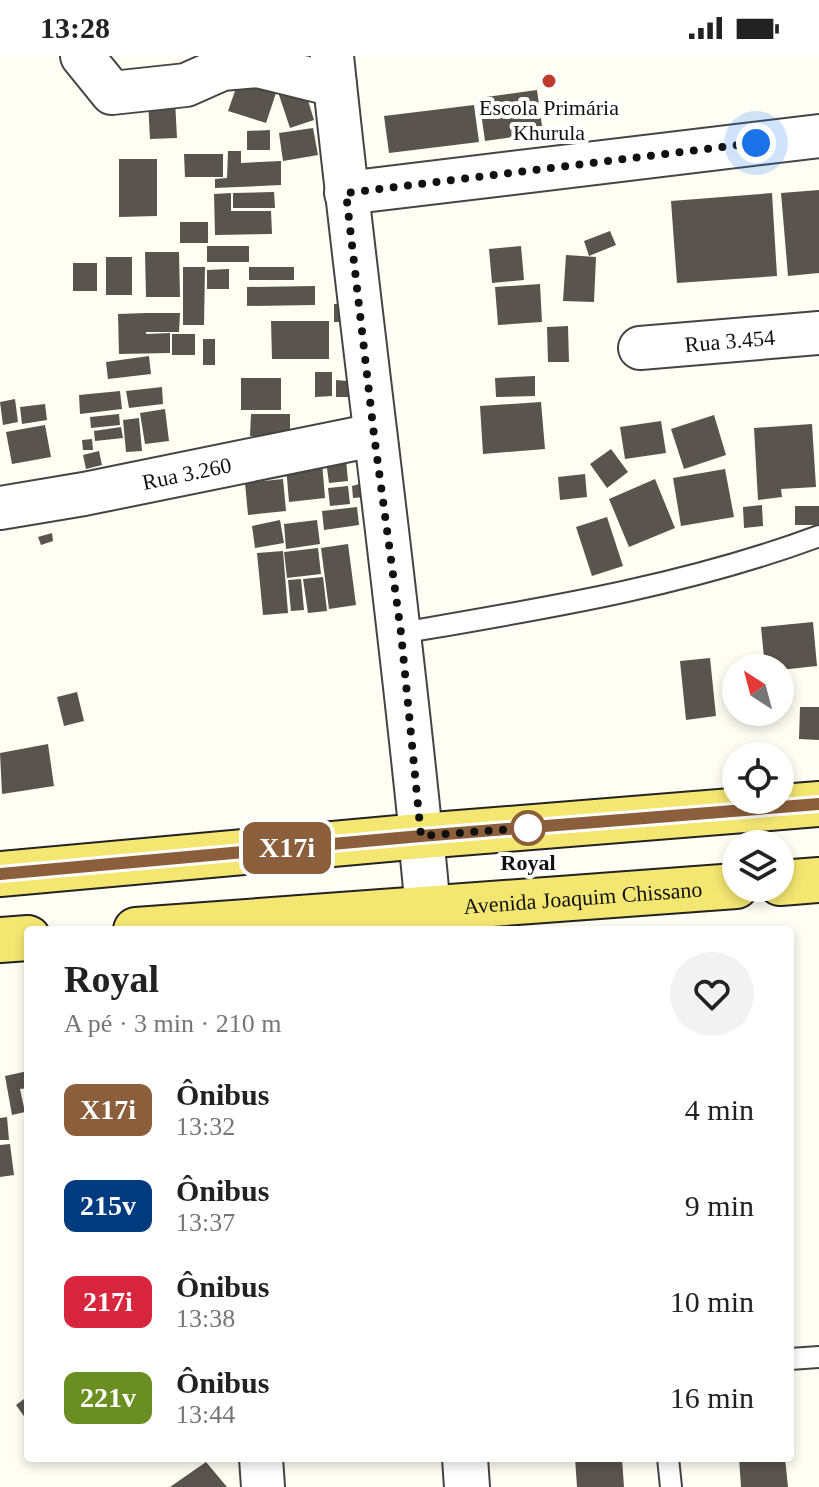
<!DOCTYPE html>
<html lang="pt">
<head>
<meta charset="utf-8">
<style>
	:root { --surface:#fff; --page:#f2f2f2; --text:#222; --muted:#767676 }
	body { margin:0; font-family:Georgia,serif; background:var(--page); color:var(--text); height:100vh; display:flex; flex-direction:column; font-size:30px; white-space:nowrap }
	* { box-sizing:border-box; margin:0 }
	p { font-size:26px; color:var(--muted) }
	.icon { flex:none; width:44px; height:44px; fill:none; stroke:currentColor; stroke-width:2; stroke-linecap:round; stroke-linejoin:round }
	.map { position:relative; flex:1; overflow:hidden }
	.details { position:absolute; left:24px; top:870px; width:770px; height:536px; display:flex; flex-direction:column; background:var(--surface); border-radius:8px; box-shadow:0 4px 12px #0003 }
	.details>* { flex:none }
	.badge { padding:0 16px; border-radius:12px; font-size:28px; line-height:52px }
	.needle { width:52px; rotate:324deg }
	.fabs { position:absolute; left:722px; top:598px; display:grid; gap:16px }
	.fabs a { display:grid; place-items:center; width:72px; height:72px; border-radius:50%; background:var(--surface); box-shadow:0 4px 12px #0003; font-size:40px }
	.you { position:absolute; width:40px; height:40px; margin:-20px; border:6px solid #fff; border-radius:50%; background:#1a73e8; box-shadow:0 0 0 12px #1a73e833 }
	.map>.badge { position:absolute; translate:-50% -50%; box-shadow:0 0 0 4px #fff }
	.round { display:grid; place-items:center; flex:none; width:84px; height:84px; border-radius:42px; background:var(--page) }
	.headline { display:flex; align-items:center; justify-content:space-between; height:136px; padding:0 40px }
	h1 { font-size:38px; font-weight:700; line-height:60px }
	ul { padding:0; list-style:none }
	li { display:flex; align-items:center; gap:24px; height:96px; padding:0 40px }
	li div { flex:1 }
	li b { display:block; font-size:30px }
	li em { font-style:normal }
	li .badge { min-width:88px; font-weight:700; text-align:center }
	.status { display:flex; justify-content:space-between; align-items:center; height:56px; padding:0 40px; background:var(--surface); direction:ltr }
	.status svg { height:22px; fill:currentColor }
	.map>svg:first-child { display:block }
</style>
</head>
<body>
<div class="status"><b>13:28</b><svg viewBox="0 0 49 12"><path d="M0 12V9h3v3zM5 12V6h3v6zM10 12V3h3v9zM15 12V0h3v12zM26 1h20v11H26zM47 4h2v5h-2z"/></svg></div>
<div class="map">
<svg width="819" height="1431" viewBox="0 0 819 1431">
	<rect width="100%" height="100%" fill="#fffef5"/>
	<path fill="#59544d" d="M242,15L279,28L266,67L228,55Z
		M303,28L314,64L290,72L278,36Z
		M537,34L543,77L485,85L479,42Z
		M175,44L177,82L150,83L148,45Z
		M474,49L479,86L389,97L384,60Z
		M313,72L318,99L283,105L279,77Z
		M270,74V94H247V75Z
		M228,95H241V107L281,105V129L215,132V123L227,122Z
		M184,98H223V121H185Z
		M119,103H157V160L119,161Z
		M819,134V217L788,220L781,137Z
		M274,136L275,152H233V137Z
		M231,137V155H271L272,178L215,179L214,138Z
		M772,137L777,220L677,227L671,145Z
		M180,166H208V187H180Z
		M610,175L616,189L589,200L584,185Z
		M207,190H249V206H207Z
		M521,190L524,224L492,227L489,193Z
		M145,196H179L180,241H146Z
		M566,199L596,201L594,246L563,245Z
		M106,201H132V239H106Z
		M73,207H97V235H73Z
		M183,211H205L204,269H183Z
		M249,211H294V224H249Z
		M229,213V233H207V214Z
		M540,228L542,266L498,269L495,231Z
		M315,230V249L247,250V231Z
		M349,247V266H334V248Z
		M146,257H180L179,276H146V278L170,277V297L119,298L118,258Z
		M271,265H329V303H272Z
		M568,270L569,306H548L547,271Z
		M172,278H195V299H172Z
		M203,283H215V309H203Z
		M149,300L151,318L108,323L106,306Z
		M315,316H332V340L315,341Z
		M535,320V340L496,341L495,322Z
		M241,322H281V354H241Z
		M336,324L348,325V341H336Z
		M162,331L163,348L129,352L126,335Z
		M120,335L122,353L80,358L79,339Z
		M15,343L18,366L3,369L0,346Z
		M541,346L545,393L483,398L480,350Z
		M45,348L47,364L22,368L20,351Z
		M165,353L169,385L145,388L140,357Z
		M119,358L120,369L91,372L90,361Z
		M251,358H290V380H250Z
		M714,359L726,399L684,413L671,373Z
		M139,362L142,395L126,396L123,364Z
		M661,365L666,397L625,403L620,371Z
		M812,368L816,431L781,433L782,441L758,444L754,372Z
		M45,369L51,401L12,408L6,376Z
		M121,371L123,382L95,385L94,375Z
		M92,383L93,394H83L82,384Z
		M611,393L628,416L607,432L590,408Z
		M99,395L102,409L86,413L83,399Z
		M346,403L348,425L329,427L326,405Z
		M322,406L325,442L289,446L286,410Z
		M725,413L734,461L681,470L673,422Z
		M585,418L587,441L560,444L558,421Z
		M283,423L286,455L248,459L245,427Z
		M655,423L675,472L629,491L609,443Z
		M363,427L365,441L353,442L352,430Z
		M348,430L350,448L330,450L328,432Z
		M762,449L763,470L744,472L743,451Z
		M795,450H819V469H795Z
		M357,451L359,469L324,474L322,455Z
		M607,461L623,510L592,520L576,471Z
		M280,464L284,487L255,492L252,470Z
		M317,464L320,488L286,493L284,468Z
		M52,477L53,485L41,489L38,481Z
		M348,488L356,549L329,553L321,492Z
		M318,492L321,518L287,522L284,496Z
		M283,495L288,557L263,559L257,497Z
		M323,521L327,555L308,557L303,523Z
		M301,523L304,554L291,555L288,524Z
		M813,566L817,610L780,614L765,612L761,571Z
		M710,602L716,660L686,664L680,605Z
		M77,636L84,665L64,670L57,641Z
		M800,651H819V684L799,683Z
		M48,688L54,730L2,738L0,697Z
		M28,1015V1032L20,1033L25,1056L12,1059L5,1020Z
		M7,1061L9,1084H0V1062Z
		M10,1088L14,1119L0,1121V1089Z
		M28,1340V1366L16,1349Z
		M575,1402H622L624,1431H577Z
		M739,1402H785L788,1431H741Z
		M206,1406L227,1431H170Z"/>
	<g fill="none" stroke-linecap="round" stroke-linejoin="round">
		<defs>
			<path id="service" d="M401,577C541,553 685,530 819,480
				M790,1303L819,1301
				M668,1402L671,1431"/>
			<g id="minor">
				<path d="M82,0L112,37L186,29L222,13L258,10L335,29"/>
				<path d="M332,0C359,260 395,519 421,780"/>
				<path d="M346,137L819,80"/>
				<path id="s1" d="M640,292L819,277"/>
				<path id="s2" d="M0,452L84,438L374,379"/>
				<path d="M261,1402L263,1431"/>
			</g>
			<path id="tertiary" d="M421,780L430,874
				M465,1402L467,1431"/>
			<g id="primary">
				<path d="M0,818L421,780L819,748"/>
				<path d="M780,827L819,824"/>
				<path id="s3" d="M136,874L736,830"/>
				<path d="M0,884L28,882"/>
			</g>
		</defs>
		<use href="#service" stroke="#444" stroke-width="24"/>
		<use href="#minor" stroke="#444" stroke-width="46"/>
		<use href="#tertiary" stroke="#444" stroke-width="48"/>
		<use href="#primary" stroke="#222" stroke-width="48"/>
		<use href="#service" stroke="#fff" stroke-width="20"/>
		<use href="#minor" stroke="#fff" stroke-width="42"/>
		<use href="#tertiary" stroke="#fff" stroke-width="44"/>
		<use href="#primary" stroke="#f3e671" stroke-width="44"/>
	</g>
	<g fill="none" stroke-linecap="round" stroke-linejoin="round">
		<defs>
			<path id="line" d="M0,818L421,780L819,748"/>
		</defs>
		<use href="#line" stroke="#fff" stroke-width="18"/>
		<use href="#line" stroke="#8b5e3c" stroke-width="12"/>
		<path stroke="#111" stroke-width="8" stroke-dasharray="0 14.4" d="M528,772L537,771L421,780L401,577L374,379L346,137L756,87"/>
	</g>
	<circle fill="#bd3a2d" stroke="#fff" stroke-width="3" cx="549" cy="25" r="8"/>
	<circle fill="#fff" stroke="#8b5e3c" stroke-width="4" cx="528" cy="772" r="16"/>
	<g text-anchor="middle" stroke-width="8" stroke-linejoin="round" paint-order="stroke">
		<g font-size="22" fill="#111" stroke="#fff">
			<text x="549" y="59">Escola Primária<tspan x="549" dy="25">Khurula</tspan></text>
		</g>
		<g font-size="22" fill="#111" stroke="#fff">
			<text dy="8" stroke="none"><textPath href="#s1" startOffset="90">Rua 3.454</textPath></text>
			<text dy="8" stroke="none"><textPath href="#s2" startOffset="190">Rua 3.260</textPath></text>
			<text dy="8" stroke="none"><textPath href="#s3" startOffset="448">Avenida Joaquim Chissano</textPath></text>
		</g>
		<g font-size="22" font-weight="bold" fill="#111" stroke="#fff">
			<text x="528" y="814">Royal</text>
		</g>
	</g>
</svg>
<div class="fabs">
<a><svg class="needle" viewBox="-14 -14 28 28"><path d="M0-13l5 13h-10z" fill="#e53935"/><path d="M0 13l5-13h-10z" fill="#767676"/></svg></a>
<a><svg class="icon" aria-label="locate" viewBox="0 0 24 24"><circle cx="12" cy="12" r="6"/><path d="M12 2v4M12 18v4M2 12h4M18 12h4"/></svg></a>
<a><svg class="icon" aria-label="layers" viewBox="0 0 24 24"><path d="M12 4l9 5-9 5-9-5zM3 14l9 5 9-5"/></svg></a>
</div>
<div class="you" style="left:756px;top:87px"></div>
<b class="badge" style="left:287px;top:792px;background:#8b5e3c;color:#fff">X17i</b>
<section class="details">
<div class="headline"><div><h1>Royal</h1><p>A pé · 3 min · 210 m</p></div><a class="round"><svg class="icon" aria-label="heart" viewBox="0 0 24 24"><path d="M12 20l-8-8c-3-5 5-10 8-4 3-6 11-1 8 4z"/></svg></a></div>
<ul>
<li><span class="badge" style="background:#8b5e3c;color:#fff">X17i</span><div><b>Ônibus</b><p>13:32</p></div><em>4 min</em></li>
<li><span class="badge" style="background:#003b80;color:#fff">215v</span><div><b>Ônibus</b><p>13:37</p></div><em>9 min</em></li>
<li><span class="badge" style="background:#d7263d;color:#fff">217i</span><div><b>Ônibus</b><p>13:38</p></div><em>10 min</em></li>
<li><span class="badge" style="background:#6b8e23;color:#fff">221v</span><div><b>Ônibus</b><p>13:44</p></div><em>16 min</em></li>
</ul>
</section>
</div>
</body>
</html>
